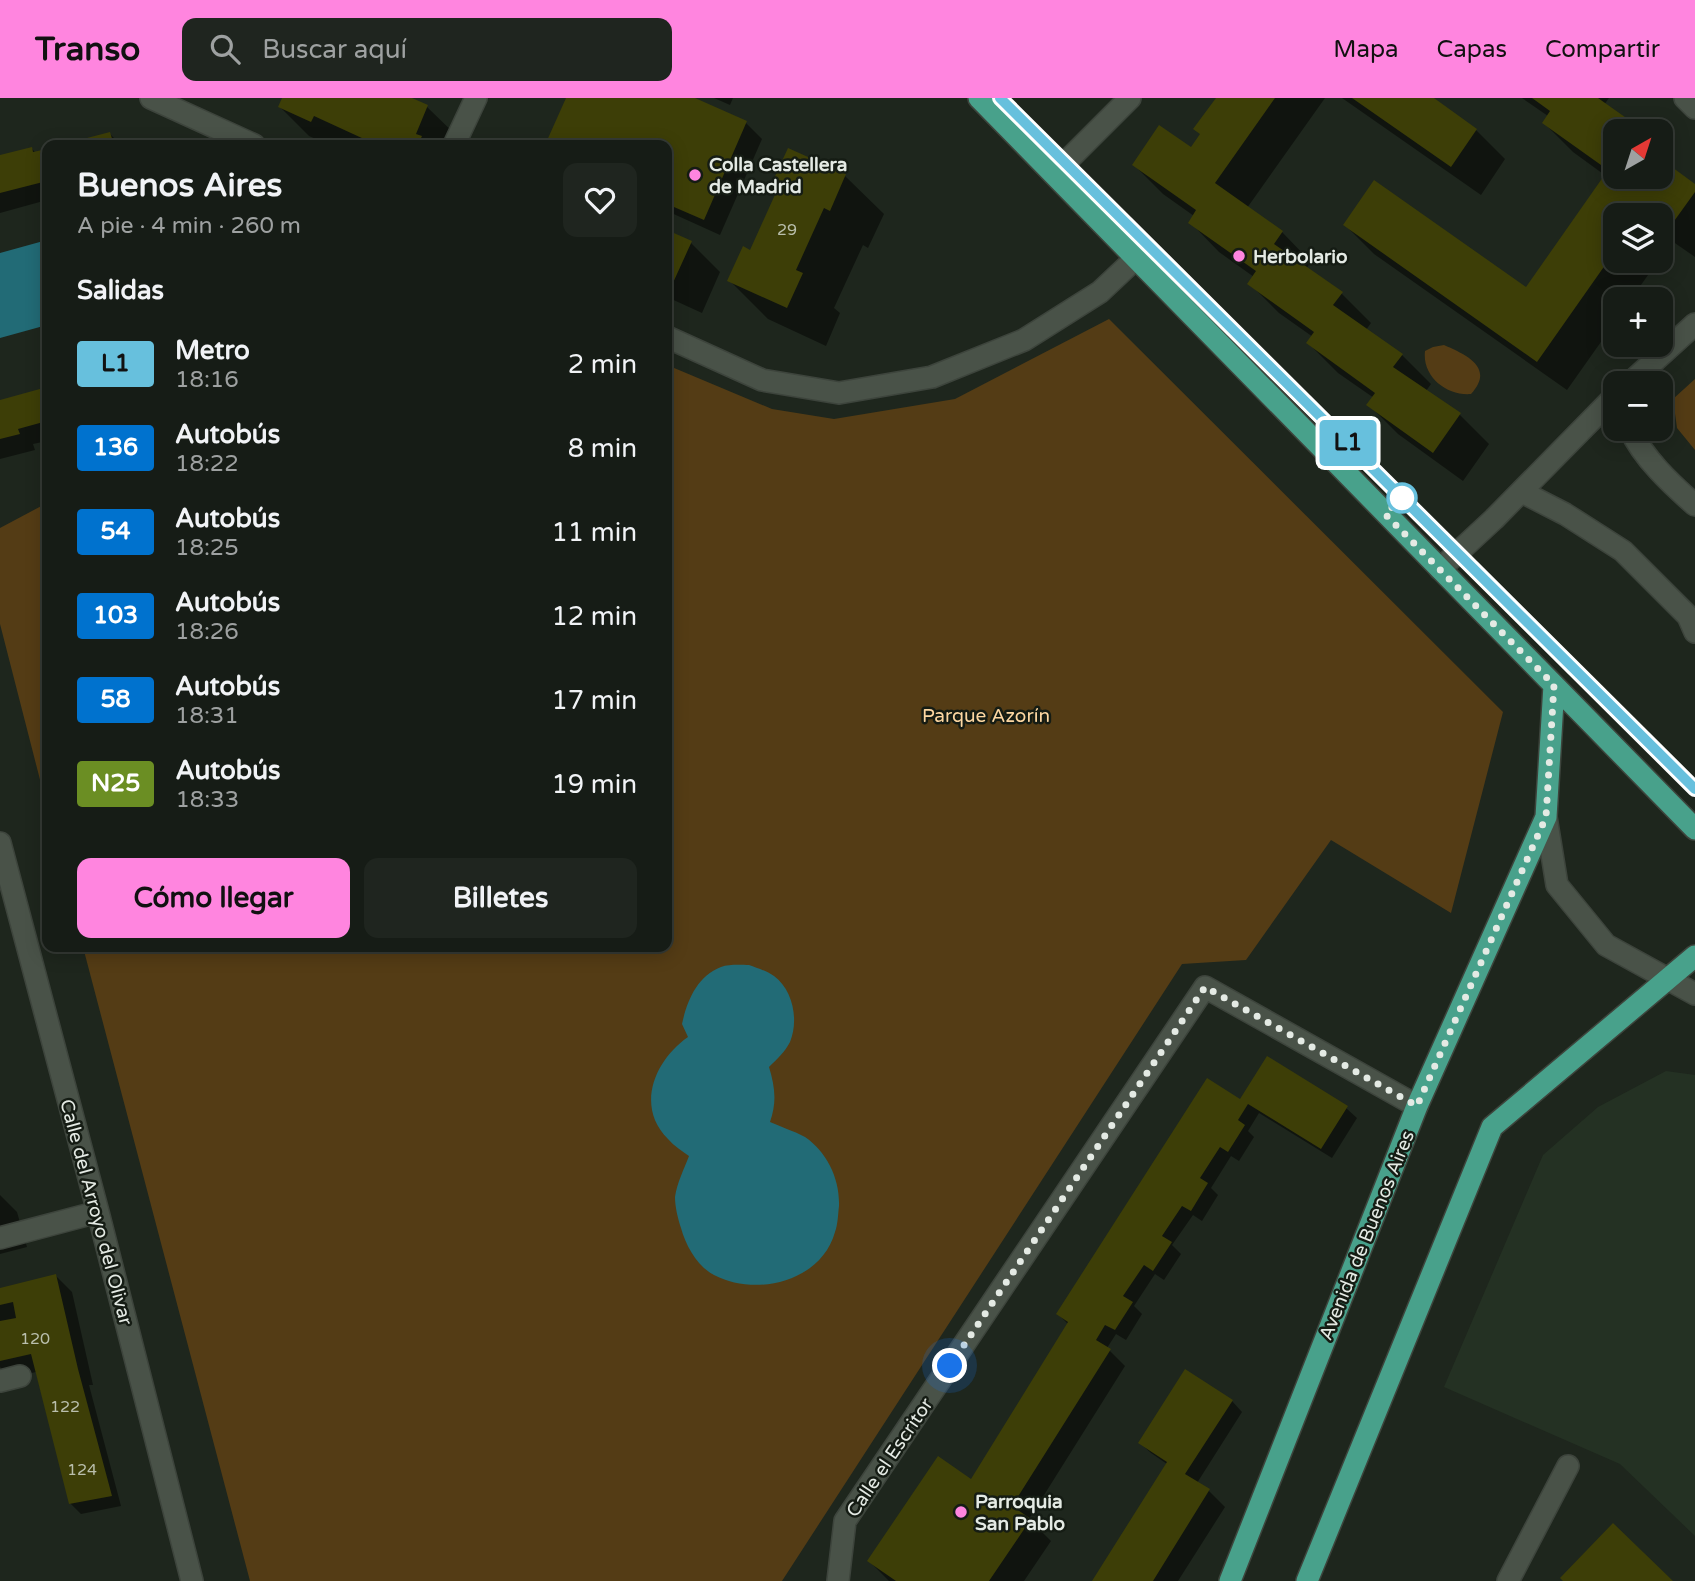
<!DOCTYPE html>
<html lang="es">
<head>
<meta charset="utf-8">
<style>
	:root { --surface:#161c16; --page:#1f251f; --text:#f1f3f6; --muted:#9ea1a1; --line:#353a35; --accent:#ff85df }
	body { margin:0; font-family:"Varela Round",sans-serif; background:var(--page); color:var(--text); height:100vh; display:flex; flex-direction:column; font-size:26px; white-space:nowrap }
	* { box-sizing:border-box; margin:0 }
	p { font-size:23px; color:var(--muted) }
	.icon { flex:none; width:38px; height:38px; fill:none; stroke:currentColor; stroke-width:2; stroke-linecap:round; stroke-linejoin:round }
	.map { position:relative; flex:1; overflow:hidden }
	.sheet { position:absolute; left:42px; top:42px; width:630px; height:812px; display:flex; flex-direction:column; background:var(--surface); border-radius:14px; box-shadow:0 4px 18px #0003,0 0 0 2px var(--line) }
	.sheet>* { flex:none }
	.badge { padding:0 14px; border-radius:5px; font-size:24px; line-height:46px }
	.needle { width:46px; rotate:39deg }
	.tools { position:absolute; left:1603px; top:21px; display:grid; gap:14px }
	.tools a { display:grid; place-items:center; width:70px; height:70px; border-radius:14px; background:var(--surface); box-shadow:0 4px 18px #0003,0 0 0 2px var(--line); font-size:35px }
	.you { position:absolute; width:35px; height:35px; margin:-18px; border:5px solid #fff; border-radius:50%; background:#1a73e8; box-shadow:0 0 0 10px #1a73e833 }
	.map>.badge { position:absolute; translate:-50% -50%; box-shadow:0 0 0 4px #fff }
	h2 { padding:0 35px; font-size:26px; line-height:63px }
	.round { display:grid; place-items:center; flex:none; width:74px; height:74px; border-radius:14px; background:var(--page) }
	.head { display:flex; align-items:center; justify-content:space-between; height:119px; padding:0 35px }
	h1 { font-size:33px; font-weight:800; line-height:52px }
	.button { display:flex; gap:14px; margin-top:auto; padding:14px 35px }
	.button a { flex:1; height:80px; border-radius:14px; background:var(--accent); color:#111; font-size:28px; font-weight:800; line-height:80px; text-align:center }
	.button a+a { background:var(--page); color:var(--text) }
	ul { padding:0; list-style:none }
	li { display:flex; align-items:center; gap:21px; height:84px; padding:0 35px }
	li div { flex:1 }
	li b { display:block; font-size:26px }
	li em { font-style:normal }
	li .badge { min-width:77px; font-weight:700; text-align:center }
	header { display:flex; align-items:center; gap:42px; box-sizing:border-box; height:98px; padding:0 35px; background:var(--accent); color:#111 }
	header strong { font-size:33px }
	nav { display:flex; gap:38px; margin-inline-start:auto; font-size:24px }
	.search { width:490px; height:63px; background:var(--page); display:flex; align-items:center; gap:18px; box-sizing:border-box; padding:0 24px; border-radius:14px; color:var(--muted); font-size:26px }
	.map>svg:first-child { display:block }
</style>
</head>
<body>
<header>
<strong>Transo</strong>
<div class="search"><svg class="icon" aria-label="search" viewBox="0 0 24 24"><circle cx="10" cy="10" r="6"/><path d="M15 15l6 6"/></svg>Buscar aquí</div>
<nav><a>Mapa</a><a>Capas</a><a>Compartir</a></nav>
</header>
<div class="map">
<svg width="1695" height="1483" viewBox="0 0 1695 1483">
	<rect width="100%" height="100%" fill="#1e261d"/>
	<path fill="#243123" d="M1666,973L1695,977V1438L1620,1366L1444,1289L1543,1057L1598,1009Z"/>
	<path fill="#543c15" d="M1109,221L1503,614L1451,815L1331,742L1246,862L1182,866L782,1483H250L83,849H667V267L772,311L834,321L955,301Z
		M1444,247C1467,257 1495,270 1471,296C1447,298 1422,279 1425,253L1433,249Z
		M1695,281V352L1677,330L1673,301Z
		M47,405V709L0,526V430Z"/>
	<path fill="#226b76" d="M47,142V227L0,240V155Z
		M749,867C757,870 767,873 774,878C793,892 799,922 790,944C785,954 777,961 769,969C775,989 777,1004 770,1024C781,1029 794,1033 805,1039C827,1054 840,1081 839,1108C838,1116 838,1126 835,1134C821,1184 756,1199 714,1177C697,1168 686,1148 681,1130C678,1121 675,1109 675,1099C677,1085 684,1071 689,1058C682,1053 674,1048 668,1041C635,1008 655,962 688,939L682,926C687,903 697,878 721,869C729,866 741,867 749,867Z"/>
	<path fill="#0007" d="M283,0H408L427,9L457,38L453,47H329L309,38L280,9Z
		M568,0H690L746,25L762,41L720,137L667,113V47H547Z
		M714,0H733L730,7Z
		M1218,0H1325L1247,110L1282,134L1311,164L1306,171L1341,195L1371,225L1366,232L1402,257L1431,286L1426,293L1460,317L1489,346L1463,383L1398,336L1369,307L1374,300L1338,275L1308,245L1313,239L1279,215L1250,186L1254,179L1219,154L1190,124L1194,118L1163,96L1134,67L1191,52L1202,37Z
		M1342,0H1431L1476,32L1505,61L1481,97Z
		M1522,0H1609L1604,7L1641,33H1615V79H1661V53L1667,60L1663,65L1695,88V159L1672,143L1661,159V117H1615V163H1658L1631,201H1615V224L1567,292L1374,156L1345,127L1526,191L1606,78L1573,54L1544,25L1548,18Z
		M110,36L121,47H68Z
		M32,51L36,55L47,53V102L0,115V59Z
		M789,52L845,78L884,116L868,150L863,147L834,210L840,215L826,248L768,221L729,182L751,154L779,93L773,87Z
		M667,134L691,145L720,174L702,215L667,199Z
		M47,291V343L33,346L35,352L0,361V304Z
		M1241,1003L1346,1010L1357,1020L1332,1060L1259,1015L1248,1033L1254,1039L1239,1063L1231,1058L1211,1090L1218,1097L1202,1123L1193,1117L1172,1147L1181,1156L1164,1182L1155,1176L1134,1208L1142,1216L1126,1242L1116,1236L1107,1250L1125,1268L1029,1421L1051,1443L1024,1483H889L869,1463L972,1383L1069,1227L1058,1216Z
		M0,1097L17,1114L27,1149L0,1156Z
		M56,1178L72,1194L93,1287H89L121,1408L81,1416L70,1405L36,1274L10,1280L0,1269V1191Z
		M1232,1303L1242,1314L1197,1385L1209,1393L1225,1409L1178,1483H1095L1167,1366L1151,1355L1140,1345Z"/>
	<path fill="#3d3e07" d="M282,0H412L428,7L416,36L422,38L418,47H377L314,18L311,24L278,9Z
		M566,0H695L747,23L704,122L667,106V47H545Z
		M1216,0H1275L1215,85L1283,133L1274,146L1343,194L1333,207L1403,256L1393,269L1461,315L1433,355L1366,307L1375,295L1306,245L1314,234L1247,186L1256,173L1188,125L1196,112L1132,67L1159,27L1191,49L1200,36L1193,31Z
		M1352,0H1434L1477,31L1451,69Z
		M1532,0H1598L1639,29L1636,33H1615V79H1661V61L1695,86V94L1667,133L1661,128V117H1645L1642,115L1640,117H1615V153L1537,264L1343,127L1374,82L1526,189L1608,72L1542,25L1550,13Z
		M110,34L114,47H64V46Z
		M32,49L33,54L47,51V83L0,95V57Z
		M788,50L846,76L830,113L824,110L796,172L803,175L787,210L727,183L743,148L750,152L778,90L771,87Z
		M667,132L692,143L672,187L667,185Z
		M47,289V323L18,331L20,336L0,341V302Z
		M1267,958L1348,1008L1321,1051L1248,1006L1238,1022L1245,1027L1228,1054L1220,1049L1200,1080L1208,1085L1191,1113L1182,1108L1162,1138L1172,1144L1153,1173L1144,1167L1123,1198L1133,1204L1115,1232L1105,1227L1096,1242L1111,1251L1012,1408L1031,1421L989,1483H896L867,1463L938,1358L971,1381L1068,1224L1056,1216L1207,980L1240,1001Z
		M56,1176L78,1271L112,1398L69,1406L31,1256L0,1263V1223L16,1220L13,1204L0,1207V1190Z
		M1185,1271L1233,1302L1185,1376L1210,1391L1153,1483H1092L1167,1364L1138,1345Z
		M1613,1425L1673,1483H1563L1560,1480Z"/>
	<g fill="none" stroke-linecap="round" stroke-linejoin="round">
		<defs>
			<path id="minor" d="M151,0L254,47
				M1685,0L1695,10
				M454,47L476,0
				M1054,76L1130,0
				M667,239L762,282L839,295L932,279L1024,242L1100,194L1135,161
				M1630,285L1695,226
				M1630,331C1643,360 1671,386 1695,407
				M1522,394L1565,416L1623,453L1688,518L1695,534
				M1440,471L1494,421L1615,298
				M1546,719L1557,787L1606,847L1695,896
				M0,745L98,1114L192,1483
				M0,1140L98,1114
				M0,1283L20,1278
				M838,1483L845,1423L1205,889L1417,1008
				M1508,1483L1568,1368"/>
			<path id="major" d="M979,0L1695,731
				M1230,1483L1417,1008L1546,719L1554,587
				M1307,1483L1492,1029L1695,858"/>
		</defs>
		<use href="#minor" stroke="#3d443c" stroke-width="24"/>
		<use href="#major" stroke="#3d443c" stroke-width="24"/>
		<use href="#minor" stroke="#495248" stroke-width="21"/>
		<use href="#major" stroke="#48a18b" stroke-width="21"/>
	</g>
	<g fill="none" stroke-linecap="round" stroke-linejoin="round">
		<defs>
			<path id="line" d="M1000,0L1695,691"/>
		</defs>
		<use href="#line" stroke="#fff" stroke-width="16"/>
		<use href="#line" stroke="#67c0dd" stroke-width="10"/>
		<path stroke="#e4eae4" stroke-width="7" stroke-dasharray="0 12.6" d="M950,1268L1205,889L1417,1008L1546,719L1554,587L1385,416L1402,400"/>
	</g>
	<g fill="#ff85df" stroke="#151c14" stroke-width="2.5">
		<circle cx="695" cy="77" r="7"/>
		<circle cx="1239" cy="158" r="7"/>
		<circle cx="961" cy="1414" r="7"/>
	</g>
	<circle fill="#fff" stroke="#67c0dd" stroke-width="3.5" cx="1402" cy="400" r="14"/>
	<g text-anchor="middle" stroke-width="5" stroke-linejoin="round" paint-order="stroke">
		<g font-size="16" fill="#babfad">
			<text x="787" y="137">29</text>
			<text x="35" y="1246">120</text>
			<text x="65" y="1314">122</text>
			<text x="82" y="1377">124</text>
		</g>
		<g font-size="19" font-weight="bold" fill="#e4eae4" stroke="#151c14" text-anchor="start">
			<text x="709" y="73">Colla Castellera<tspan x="709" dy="22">de Madrid</tspan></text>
			<text x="1253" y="165">Herbolario</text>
			<text x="975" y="1410">Parroquia<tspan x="975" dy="22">San Pablo</tspan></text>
		</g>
		<g font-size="19" fill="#fdd7a1" stroke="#151c14">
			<text x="986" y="624">Parque Azorín</text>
		</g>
		<g font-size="19" fill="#e4eae4" stroke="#151c14">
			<text transform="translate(97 1114) rotate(75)" y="7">Calle del Arroyo del Olivar</text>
			<text transform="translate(1366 1137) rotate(-68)" y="7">Avenida de Buenos Aires</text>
			<text transform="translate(889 1359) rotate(-56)" y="7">Calle el Escritor</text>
		</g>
	</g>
</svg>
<div class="tools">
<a><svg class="needle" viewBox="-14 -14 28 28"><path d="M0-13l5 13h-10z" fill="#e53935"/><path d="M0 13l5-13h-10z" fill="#9ea1a1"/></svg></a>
<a><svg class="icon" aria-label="layers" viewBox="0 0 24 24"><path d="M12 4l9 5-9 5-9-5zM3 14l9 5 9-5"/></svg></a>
<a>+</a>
<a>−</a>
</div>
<div class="you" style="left:950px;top:1268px"></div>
<b class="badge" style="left:1348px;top:345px;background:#67c0dd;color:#111">L1</b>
<section class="sheet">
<div class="head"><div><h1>Buenos Aires</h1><p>A pie · 4 min · 260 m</p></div><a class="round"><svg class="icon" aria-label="heart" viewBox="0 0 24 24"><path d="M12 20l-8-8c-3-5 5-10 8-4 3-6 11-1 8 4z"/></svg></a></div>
<h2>Salidas</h2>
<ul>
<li><span class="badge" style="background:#67c0dd;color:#111">L1</span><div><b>Metro</b><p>18:16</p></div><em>2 min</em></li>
<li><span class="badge" style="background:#0072ce;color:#fff">136</span><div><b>Autobús</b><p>18:22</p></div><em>8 min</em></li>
<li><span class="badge" style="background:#0072ce;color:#fff">54</span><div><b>Autobús</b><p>18:25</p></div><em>11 min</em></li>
<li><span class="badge" style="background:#0072ce;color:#fff">103</span><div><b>Autobús</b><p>18:26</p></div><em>12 min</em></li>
<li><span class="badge" style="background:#0072ce;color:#fff">58</span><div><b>Autobús</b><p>18:31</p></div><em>17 min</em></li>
<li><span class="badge" style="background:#6b8e23;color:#fff">N25</span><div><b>Autobús</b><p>18:33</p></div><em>19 min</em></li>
</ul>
<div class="button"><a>Cómo llegar</a><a>Billetes</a></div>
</section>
</div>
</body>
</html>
